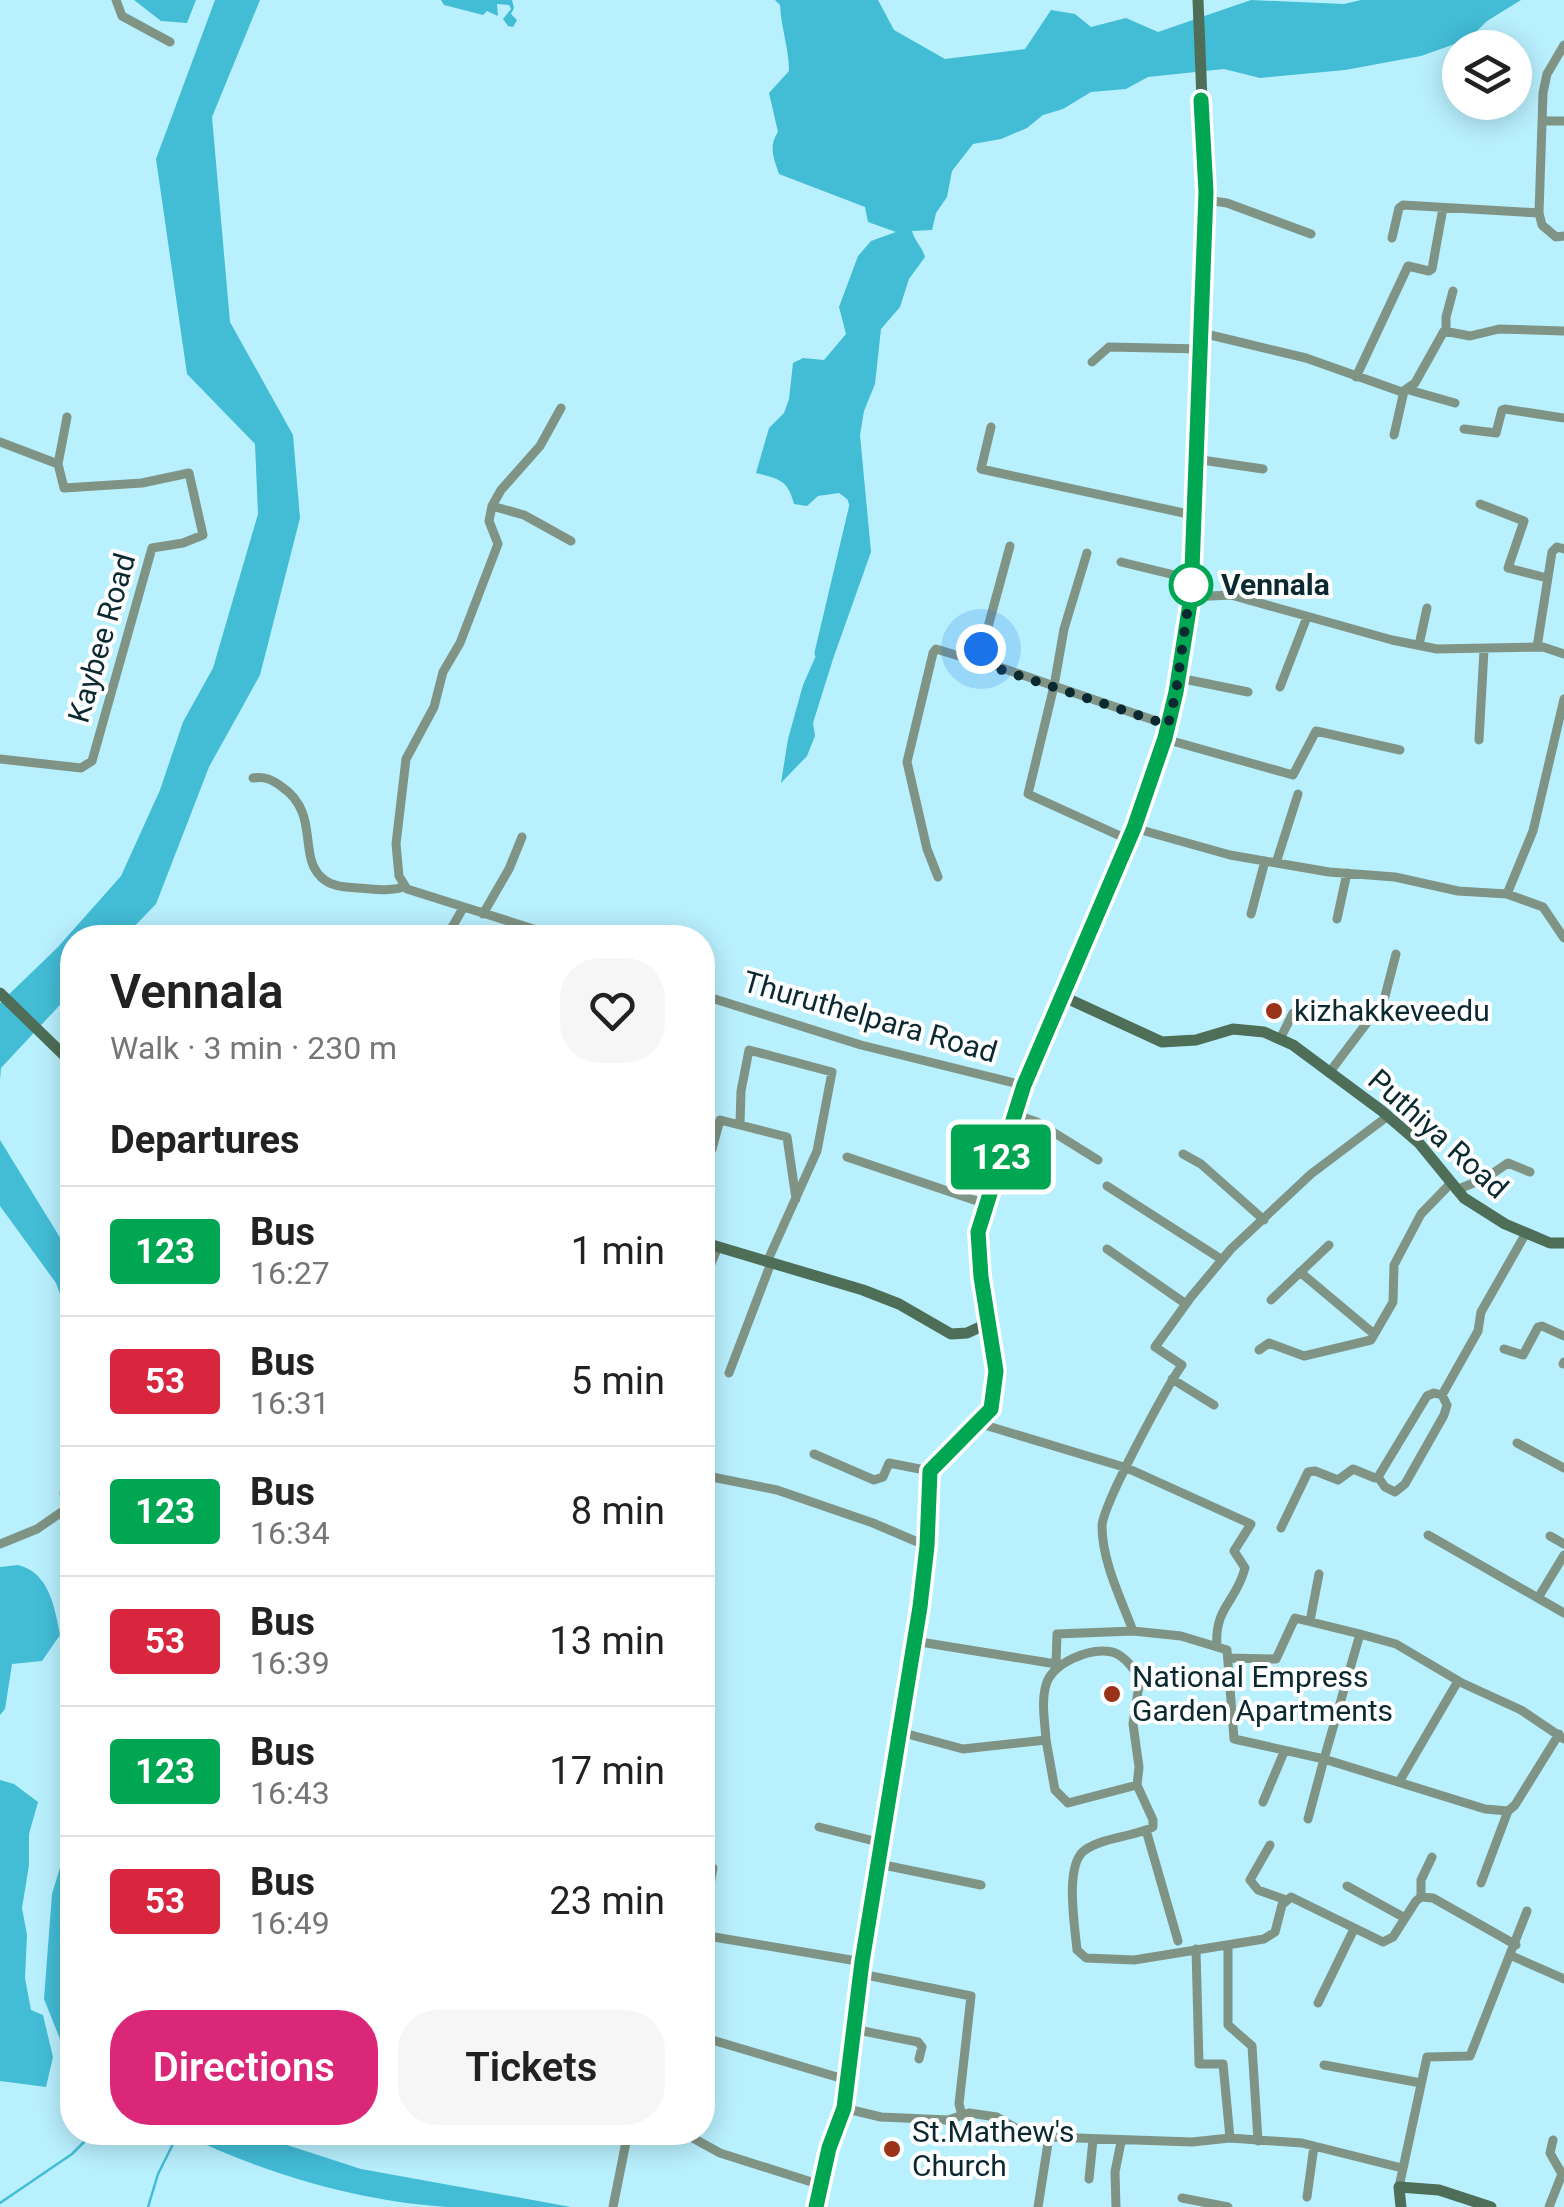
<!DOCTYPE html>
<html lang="en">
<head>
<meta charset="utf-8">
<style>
	:root { --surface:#fff; --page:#f6f6f6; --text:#222; --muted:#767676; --line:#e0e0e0; --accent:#db2777 }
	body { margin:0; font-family:Roboto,sans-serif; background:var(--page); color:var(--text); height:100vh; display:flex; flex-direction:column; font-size:38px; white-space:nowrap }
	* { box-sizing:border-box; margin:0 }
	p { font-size:32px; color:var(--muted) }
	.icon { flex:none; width:55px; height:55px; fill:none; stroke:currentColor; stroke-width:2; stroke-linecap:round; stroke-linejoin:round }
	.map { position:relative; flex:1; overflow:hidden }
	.details { position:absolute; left:60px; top:925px; width:655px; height:1220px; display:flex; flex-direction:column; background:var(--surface); border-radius:40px; box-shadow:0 5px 25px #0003 }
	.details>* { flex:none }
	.badge { padding:0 20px; border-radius:8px; font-size:35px; line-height:65px }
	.controls { position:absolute; left:1442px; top:30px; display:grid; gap:20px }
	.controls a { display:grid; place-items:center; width:90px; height:90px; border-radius:50%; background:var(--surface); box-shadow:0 5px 25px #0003; font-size:50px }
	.you { position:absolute; width:50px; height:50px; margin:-25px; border:8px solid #fff; border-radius:50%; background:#1a73e8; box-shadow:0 0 0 15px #1a73e833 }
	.map>.badge { position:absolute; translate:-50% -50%; box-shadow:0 0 0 5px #fff }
	h2 { padding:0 50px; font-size:38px; line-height:90px }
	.round { display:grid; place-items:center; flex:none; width:105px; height:105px; border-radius:40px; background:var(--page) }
	.headline { display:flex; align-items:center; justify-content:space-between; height:170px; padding:0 50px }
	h1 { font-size:48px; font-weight:600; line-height:75px }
	.button { display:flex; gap:20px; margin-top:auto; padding:20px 50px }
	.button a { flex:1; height:115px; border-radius:40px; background:var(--accent); color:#fff; font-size:40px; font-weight:600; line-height:115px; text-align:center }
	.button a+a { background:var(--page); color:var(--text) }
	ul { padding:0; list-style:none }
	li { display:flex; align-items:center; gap:30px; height:130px; padding:0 50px; border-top:2px solid var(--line) }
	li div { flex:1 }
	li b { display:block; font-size:38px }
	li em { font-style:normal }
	li .badge { min-width:110px; font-weight:700; text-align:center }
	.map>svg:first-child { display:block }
</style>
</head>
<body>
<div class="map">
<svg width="1564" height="2207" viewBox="0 0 1564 2207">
	<rect width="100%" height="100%" fill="#b9f0fe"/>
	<path fill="#43bcd6" d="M134,0H196L187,23L161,21Z
		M215,0H260L212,117L230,322L293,435L300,518L260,675L209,767L156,904L124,937L72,938V992L1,1068L0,1080V1003L58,947L121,876L160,790L183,722L213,668L258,514L255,444L187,374L156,159Z
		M441,0H512L514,8L511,14L517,20L513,27L508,26L503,19L511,9L509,5L497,4L498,16L487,11L483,15L444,5Z
		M775,0H878L894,30L945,59L1025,49L1051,10L1075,14L1091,27L1126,18L1158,32L1251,0L1344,4L1361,0H1521L1487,21L1469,39L1421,56L1345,70L1260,78L1224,69L1148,77L1126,89L1091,92L1063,109L1043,115L1027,128L1001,139L973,144L952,171L947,197L936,213L932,230L912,231C915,242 922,246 925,257L909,279L900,307L881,329L875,384L864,411L860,435L871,552L833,659L813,723L815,736L807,756L781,783L788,739L803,685L825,635L860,506L857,499H847L839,493L818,496L807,506L794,504C788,480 779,479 756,473L769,428L784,413L789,399L793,363L803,358L824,360L846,334L839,307L858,256L871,241L896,232L868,222L865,207L779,174C774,159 768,146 778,132L769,93L789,71C789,48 781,28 780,5Z
		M0,1140L72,1257V1328L56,1283L0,1206Z
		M18,1565C49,1572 55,1608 60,1635L42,1661L12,1664L5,1709L0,1715V1567Z
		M0,1780L14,1784L38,1802L29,1834V1865L22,1908L27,1935L25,1978L31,2010L43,2015L53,2057L46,2087L0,2081Z
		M72,1828V2069L44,1999L52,1894Z
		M181,2133H250L361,2169L571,2207C530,2207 488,2207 447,2207C355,2201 263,2173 181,2133Z"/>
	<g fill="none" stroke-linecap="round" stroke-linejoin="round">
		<path stroke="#43bcd6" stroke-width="2.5" d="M0,2203L72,2154L94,2132
			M148,2207L158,2174L179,2132"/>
		<path stroke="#43bcd6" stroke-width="11" d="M820,653L855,505L849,486"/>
		<path stroke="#7f9485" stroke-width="9" d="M116,0L122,16L170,42
			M1564,45L1547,74L1543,93L1539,213L1542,225L1556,237L1564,236
			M1543,121H1564
			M1206,200L1227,203L1311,234
			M1392,238L1399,208L1403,205L1539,213
			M1446,331V317L1453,291
			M1202,333L1306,358L1402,392L1415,383L1444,331L1470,336L1499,329L1564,331
			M1092,362L1109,347L1201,349
			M1356,377L1408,266L1429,271L1432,269L1443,208
			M1409,390L1455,403
			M991,427L981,469L1193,515
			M1464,429L1496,433L1502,410L1505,409L1564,418
			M1394,435L1404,391
			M0,442L58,464L64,488L142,483L189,473L203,535L183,543L152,548L92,761L81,768L0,759
			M1195,459L1263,469
			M58,464L67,417
			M1480,504L1524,521L1508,568L1547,578
			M492,506L501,490L540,446L561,408
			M1010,546L979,660L1054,686L1028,794L1129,840
			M1087,553L1064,629L1054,686L1168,725
			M1121,562L1191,579
			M1191,597L1231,595L1392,640L1437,649L1543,647L1564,654
			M1419,645L1427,608
			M1537,647L1552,552L1557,547L1564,549
			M1179,678L1248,692
			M1280,687L1307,617
			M1165,739L1293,775L1316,731L1400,750
			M1479,740L1484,650
			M253,778C265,776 273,780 282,787C320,813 298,855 321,877C331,887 345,887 358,888C374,889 389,892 404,887
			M1134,828L1230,855L1329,872L1395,877L1458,891L1507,894L1533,831L1564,699
			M1276,863L1298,794
			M938,877L927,849L907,762L933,653L936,649L982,663
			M1507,894L1543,907L1564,938
			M483,914L509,869L522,837
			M1251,914L1265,861
			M1337,919L1347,873
			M446,938L463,908
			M562,938L407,889L399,876L396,844L406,759L434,707L443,672L460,643L498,544L489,521L492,506L524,515L571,541
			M702,995L861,1045L1023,1085
			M1280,1039L1293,1013
			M1329,1073L1384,1000L1396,954
			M1014,1114L1037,1122L1098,1160
			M1388,1116L1311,1174L1231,1249L1191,1297L1155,1347L1182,1365C1166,1388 1103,1504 1102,1526C1102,1561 1121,1599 1133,1631L1181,1636L1227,1650L1234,1739L1324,1759L1360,1634L1396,1644L1462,1683L1521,1710L1564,1739
			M740,1124L741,1091L749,1050L832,1072L817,1151L767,1262
			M712,1149L720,1120L787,1137L796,1199
			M1183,1154L1201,1164L1264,1220
			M847,1157L986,1204
			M1107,1186L1221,1259
			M1456,1190L1486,1178L1508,1163L1530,1172
			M1107,1249L1186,1304
			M1300,1272L1374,1334
			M702,1285L718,1247
			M1271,1300L1329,1245
			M1504,1349L1523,1355L1538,1327L1542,1326L1564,1336
			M1259,1350L1269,1343L1304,1356L1371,1340L1393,1302L1394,1265L1421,1214L1451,1183
			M1563,1364L1564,1362
			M729,1373L771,1263
			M1172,1379L1214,1405
			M978,1423L1127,1468L1251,1524L1234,1551L1245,1568C1236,1603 1214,1607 1217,1647
			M1517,1443L1564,1468
			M814,1454L874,1480L883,1477L889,1463L930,1471
			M702,1475L777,1490L873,1523L927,1546
			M1378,1477L1385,1487L1395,1492L1405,1484L1444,1415L1447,1405L1442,1395
			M1281,1528L1308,1472L1315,1471L1338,1480L1353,1469L1375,1478L1378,1477L1427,1396L1434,1393L1442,1395L1478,1331L1481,1312L1526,1233
			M1428,1535L1564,1613
			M1550,1536L1564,1544
			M0,1544L37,1529L66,1509L64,1493
			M1538,1598L1564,1555
			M1310,1621L1319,1574
			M914,1641L1056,1664L1057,1634L1133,1631
			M1228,1658L1276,1659L1295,1618L1360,1634
			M900,1732L963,1749L1046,1740L1055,1790L1068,1803L1137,1785
			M1046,1740C1045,1723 1041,1702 1046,1685C1052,1663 1090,1647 1112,1652C1124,1655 1134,1669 1140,1679L1133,1724L1139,1767L1137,1785L1153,1820V1827C1133,1837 1104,1837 1085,1850C1064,1864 1075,1927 1077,1950L1086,1958L1134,1960L1264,1939L1275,1932L1282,1905L1291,1897L1383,1942L1393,1937L1416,1901L1421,1897L1433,1898L1516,1945
			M1399,1782L1458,1681
			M1263,1802L1284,1752
			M1308,1819L1324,1759L1485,1809L1508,1811L1515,1805L1559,1734
			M819,1827L882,1843
			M1146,1830L1178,1941
			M1270,1845L1250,1880L1258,1890L1286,1900
			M879,1864L981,1885
			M1481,1883L1508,1811
			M1347,1886L1405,1918
			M1421,1897V1880L1432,1857
			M702,1929L713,1868
			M702,1935L863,1962
			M1228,1945V2025L1252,2046L1258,2141
			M1196,1949L1199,2064H1223L1230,2138
			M1512,1956L1564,1979
			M861,1974L971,1996L959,2104L962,2115
			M1318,2003L1354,1929
			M853,2029L918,2042L922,2047L919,2059
			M702,2037L847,2080
			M1324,2065L1421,2083
			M843,2108L881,2117L948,2120L969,2113L997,2117L1017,2129L1049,2137L1192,2142L1230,2138L1302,2143L1402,2168
			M682,2132L720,2153L821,2185
			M1089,2179L1093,2140
			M1399,2187L1427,2057L1470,2056L1527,1911
			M1307,2197L1314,2146
			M1182,2198L1228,2207
			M613,2207L628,2132
			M1038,2207L1049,2137
			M1116,2207L1115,2172L1121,2142
			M1549,2207L1562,2174L1550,2153L1553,2140"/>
		<path stroke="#4e6e58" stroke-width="11" d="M0,993L72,1063
			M1062,996L1162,1042L1196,1040L1233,1029L1264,1032L1293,1045L1382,1111L1419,1143L1464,1198L1505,1224L1550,1243H1564
			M702,1242L863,1290L899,1304L951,1334L967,1333L989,1323
			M817,2207L829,2148L843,2108L863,1962L920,1607L927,1546L930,1471L991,1409L996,1371L981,1277L977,1232L1023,1085L1134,828L1165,739L1176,692L1191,597L1206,200L1198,0
			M1401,2207L1399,2187L1439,2190L1491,2207"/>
	</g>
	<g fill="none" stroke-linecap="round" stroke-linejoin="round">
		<defs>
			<path id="line" d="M816,2207L829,2148L844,2108L862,1962L920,1607L927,1546L930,1471L991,1409L996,1371L981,1277L978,1232L1024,1085L1134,828L1165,738L1176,692L1191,597L1206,192L1201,100"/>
		</defs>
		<use href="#line" stroke="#fff" stroke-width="22"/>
		<use href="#line" stroke="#00a651" stroke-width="15"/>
		<path stroke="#0b2930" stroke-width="10" stroke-dasharray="0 18" d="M981,649L979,660L987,665L1168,725L1176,692L1191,585"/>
	</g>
	<circle fill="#fff" stroke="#00a651" stroke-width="5" cx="1191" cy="585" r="20"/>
	<g fill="#9b3319" stroke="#fff" stroke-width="4">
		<circle cx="1274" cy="1011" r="10"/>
		<circle cx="1112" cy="1694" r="10"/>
		<circle cx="892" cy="2149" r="10"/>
	</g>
	<g text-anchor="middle" stroke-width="8" stroke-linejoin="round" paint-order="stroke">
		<g font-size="30" font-weight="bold" fill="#0b2930" stroke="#fff" text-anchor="start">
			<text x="1221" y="595">Vennala</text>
		</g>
		<g font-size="30" fill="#0b2930" stroke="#fff">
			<text transform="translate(102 638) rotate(-74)" y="10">Kaybee Road</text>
			<text transform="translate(870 1017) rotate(16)" y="10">Thuruthelpara Road</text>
			<text transform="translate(1438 1134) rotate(42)" y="10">Puthiya Road</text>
		</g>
		<g font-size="30" fill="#0b2930" stroke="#fff" text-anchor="start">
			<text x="1294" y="1021">kizhakkeveedu</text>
			<text x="1132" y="1687">National Empress<tspan x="1132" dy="34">Garden Apartments</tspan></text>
			<text x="912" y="2142">St.Mathew's<tspan x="912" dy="34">Church</tspan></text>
		</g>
	</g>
</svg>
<div class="controls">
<a><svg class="icon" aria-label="layers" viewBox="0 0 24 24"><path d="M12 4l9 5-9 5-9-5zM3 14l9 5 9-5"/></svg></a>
</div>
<div class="you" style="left:981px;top:649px"></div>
<b class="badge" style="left:1001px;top:1157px;background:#00a651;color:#fff">123</b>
<section class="details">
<div class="headline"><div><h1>Vennala</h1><p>Walk · 3 min · 230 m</p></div><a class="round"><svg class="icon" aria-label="heart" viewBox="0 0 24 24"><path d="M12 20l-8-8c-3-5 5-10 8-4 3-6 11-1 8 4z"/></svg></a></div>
<h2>Departures</h2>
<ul>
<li><span class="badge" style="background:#00a651;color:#fff">123</span><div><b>Bus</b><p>16:27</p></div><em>1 min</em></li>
<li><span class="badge" style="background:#d7263d;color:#fff">53</span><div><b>Bus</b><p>16:31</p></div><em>5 min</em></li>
<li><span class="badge" style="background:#00a651;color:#fff">123</span><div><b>Bus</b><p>16:34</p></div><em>8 min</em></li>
<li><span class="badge" style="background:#d7263d;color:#fff">53</span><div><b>Bus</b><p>16:39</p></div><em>13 min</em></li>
<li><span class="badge" style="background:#00a651;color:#fff">123</span><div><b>Bus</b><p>16:43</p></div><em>17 min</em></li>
<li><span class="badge" style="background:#d7263d;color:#fff">53</span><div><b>Bus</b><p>16:49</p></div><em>23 min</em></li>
</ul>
<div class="button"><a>Directions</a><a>Tickets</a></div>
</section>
</div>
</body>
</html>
